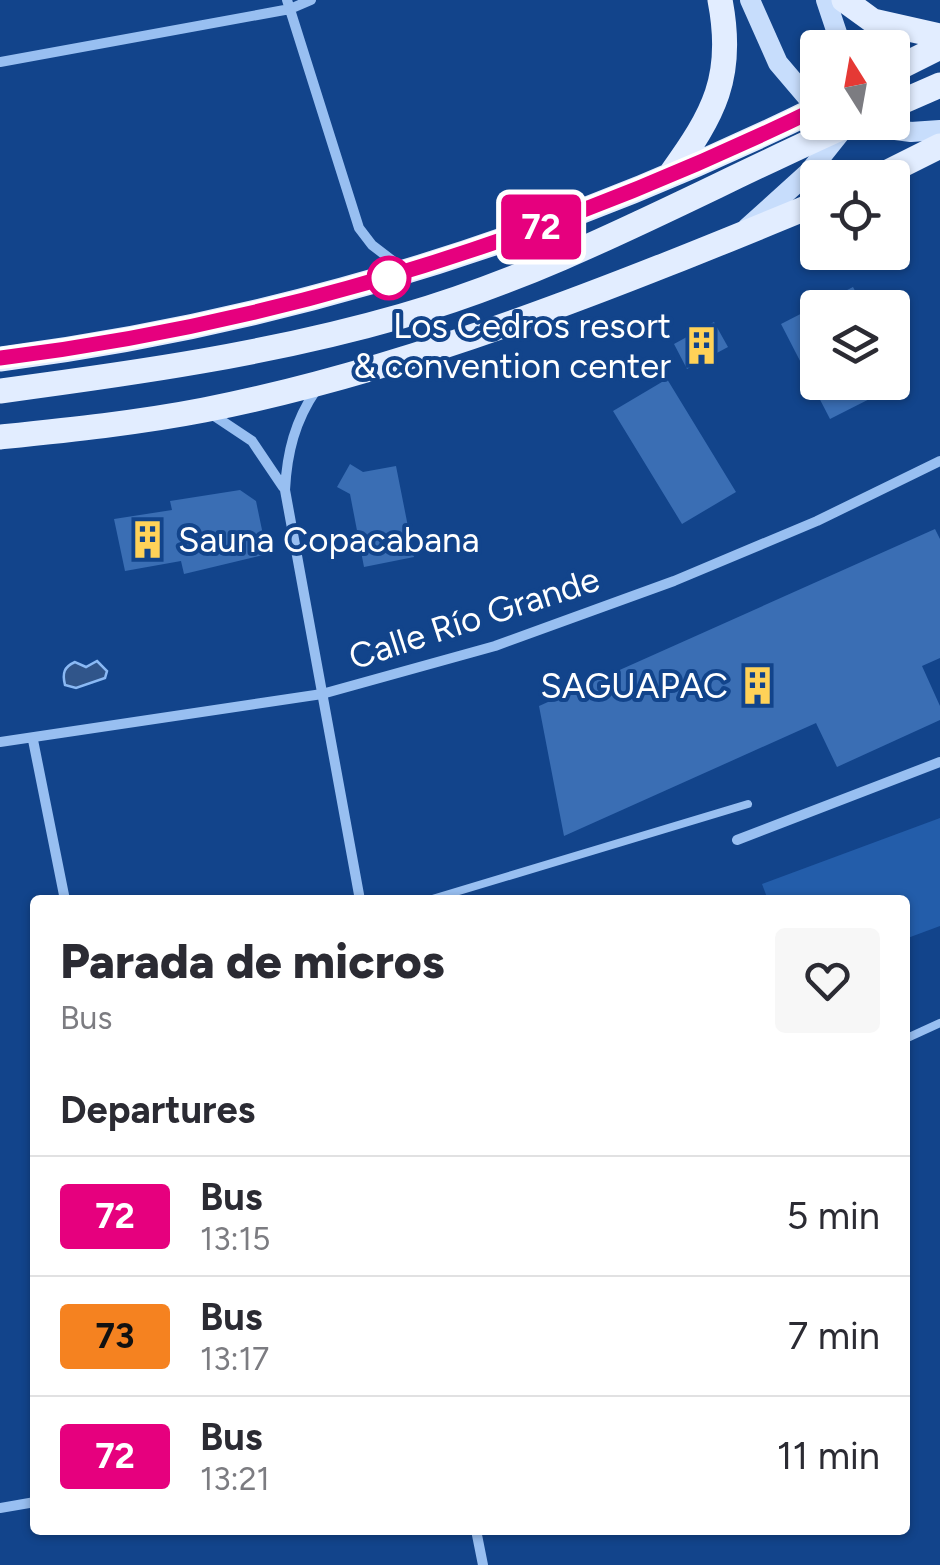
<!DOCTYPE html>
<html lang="en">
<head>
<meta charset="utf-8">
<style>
	:root { --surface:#fff; --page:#f7f7f7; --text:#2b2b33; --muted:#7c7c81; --line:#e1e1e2 }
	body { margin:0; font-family:Figtree,sans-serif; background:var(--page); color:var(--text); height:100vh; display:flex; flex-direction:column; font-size:38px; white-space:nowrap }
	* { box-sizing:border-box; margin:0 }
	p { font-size:32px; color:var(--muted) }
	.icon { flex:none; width:55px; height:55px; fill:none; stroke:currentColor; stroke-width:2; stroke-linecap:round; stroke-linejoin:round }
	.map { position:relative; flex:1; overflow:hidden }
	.side { position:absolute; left:30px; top:895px; width:880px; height:640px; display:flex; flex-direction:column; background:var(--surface); border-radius:10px; box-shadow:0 2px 8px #0004 }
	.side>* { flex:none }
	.badge { padding:0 20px; border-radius:8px; font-size:35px; line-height:65px }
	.needle { width:65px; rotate:349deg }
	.fabs { position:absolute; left:800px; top:30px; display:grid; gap:20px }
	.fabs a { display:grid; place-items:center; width:110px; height:110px; border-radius:10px; background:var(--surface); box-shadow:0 2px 8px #0004; font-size:50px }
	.map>.badge { position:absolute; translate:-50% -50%; box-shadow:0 0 0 5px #fff }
	h2 { padding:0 30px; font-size:38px; line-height:90px }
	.round { display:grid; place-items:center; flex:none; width:105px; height:105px; border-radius:10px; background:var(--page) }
	.overview { display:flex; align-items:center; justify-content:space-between; height:170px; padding:0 30px }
	h1 { font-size:48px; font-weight:800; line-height:75px }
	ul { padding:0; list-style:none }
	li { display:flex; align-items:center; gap:30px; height:120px; padding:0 30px; border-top:2px solid var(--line) }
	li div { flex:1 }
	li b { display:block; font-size:38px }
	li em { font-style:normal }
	li .badge { min-width:110px; font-weight:700; text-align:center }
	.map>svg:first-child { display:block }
</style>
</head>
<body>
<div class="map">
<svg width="940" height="1565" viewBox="0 0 940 1565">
	<rect width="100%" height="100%" fill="#12448b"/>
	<path fill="#235daa" d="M940,818V926L905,939V900H768L762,884Z"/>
	<path fill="#30558a" stroke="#8ab9f4" stroke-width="2.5" d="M97,661L107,671L105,678L76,688L65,685C62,673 64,667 75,662L86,667Z"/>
	<path fill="#3a6eb4" d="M853,287L864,308H818V382H892V363L903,382L830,419L781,324Z
		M714,322L728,347L687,369L674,344Z
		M667,379L736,492L682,524L613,411Z
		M350,464L363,472L396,466L414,557L364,567L350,494L337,487Z
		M240,490L256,501L267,554L184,574L181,561L125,571L114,519L172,510L170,501Z
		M935,529L940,539V658L922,666L940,706V720L837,767L816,723L564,836L539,706Z"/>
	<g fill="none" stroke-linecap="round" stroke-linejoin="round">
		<path stroke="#98bff1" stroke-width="8" d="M429,900L748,804
			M905,1039L940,1023"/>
		<path stroke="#98bff1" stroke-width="10" d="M287,0L359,228L372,245L402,268
			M0,62L290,9L311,0
			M316,390C295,421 287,452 285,490L360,900
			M213,415L252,441L283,487
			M33,740L65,900
			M0,742L322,694L495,646L674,581L817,521L940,461
			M737,840L940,762
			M0,1508L35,1502
			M476,1530L483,1565"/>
		<path stroke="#c7ddfc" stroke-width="20" d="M750,0L778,63L818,110
			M826,0L842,48
			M842,123L911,132L940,130
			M747,228L809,172L848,123"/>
		<path stroke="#e2edff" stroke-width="25" d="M844,0L873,21L940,36
			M892,71L940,47
			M892,106L940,85
			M670,175C714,114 735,77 720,0
			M876,178L940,146
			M0,359C286,322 560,235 818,108
			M0,391C135,373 270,354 402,316C560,271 704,188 854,122
			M0,437C68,430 137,423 204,410C413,369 621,284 818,203"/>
	</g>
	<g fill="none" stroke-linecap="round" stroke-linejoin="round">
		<defs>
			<path id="line" d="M0,358C286,323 559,234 818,108"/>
		</defs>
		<use href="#line" stroke="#fff" stroke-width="22"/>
		<use href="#line" stroke="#e6007e" stroke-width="15"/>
	</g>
	<defs>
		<symbol id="building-bare" viewBox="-9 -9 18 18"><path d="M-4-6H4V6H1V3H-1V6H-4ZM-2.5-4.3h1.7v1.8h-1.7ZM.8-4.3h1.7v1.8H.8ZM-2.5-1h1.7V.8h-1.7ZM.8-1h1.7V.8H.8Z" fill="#ffd258" stroke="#12448b" stroke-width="2.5" paint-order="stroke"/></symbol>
	</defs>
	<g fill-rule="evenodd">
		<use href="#building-bare" x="674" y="318" width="55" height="55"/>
		<use href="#building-bare" x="120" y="512" width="55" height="55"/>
		<use href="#building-bare" x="730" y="658" width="55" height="55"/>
	</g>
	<circle fill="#fff" stroke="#e6007e" stroke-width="5" cx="389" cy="278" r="20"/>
	<g text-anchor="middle" stroke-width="8" stroke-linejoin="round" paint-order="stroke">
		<g font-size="35" fill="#fff" stroke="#12448b" text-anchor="end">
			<text x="671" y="338">Los Cedros resort<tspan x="671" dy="40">&amp; convention center</tspan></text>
			<text x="178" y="552" text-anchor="start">Sauna Copacabana</text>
			<text x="728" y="698">SAGUAPAC</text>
		</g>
		<g font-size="35" fill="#fff" stroke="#12448b">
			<text transform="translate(474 618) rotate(-18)" y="12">Calle Río Grande</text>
		</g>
	</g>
</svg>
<div class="fabs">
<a><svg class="needle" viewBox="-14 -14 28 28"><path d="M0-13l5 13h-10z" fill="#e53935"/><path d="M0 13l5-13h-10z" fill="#7c7c81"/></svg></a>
<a><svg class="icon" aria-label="locate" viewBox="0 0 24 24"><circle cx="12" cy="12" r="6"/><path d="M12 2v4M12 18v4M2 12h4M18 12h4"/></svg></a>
<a><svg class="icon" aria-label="layers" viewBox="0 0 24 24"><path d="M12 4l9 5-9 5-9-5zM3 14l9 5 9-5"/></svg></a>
</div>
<b class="badge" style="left:541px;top:227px;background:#e6007e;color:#fff">72</b>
<section class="side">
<div class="overview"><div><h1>Parada de micros</h1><p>Bus</p></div><a class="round"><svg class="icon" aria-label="heart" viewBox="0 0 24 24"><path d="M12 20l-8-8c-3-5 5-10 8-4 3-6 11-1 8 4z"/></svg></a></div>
<h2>Departures</h2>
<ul>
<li><span class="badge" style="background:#e6007e;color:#fff">72</span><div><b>Bus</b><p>13:15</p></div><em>5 min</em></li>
<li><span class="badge" style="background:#f58220;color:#111">73</span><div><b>Bus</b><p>13:17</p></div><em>7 min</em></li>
<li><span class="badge" style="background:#e6007e;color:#fff">72</span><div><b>Bus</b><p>13:21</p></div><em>11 min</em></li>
</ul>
</section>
</div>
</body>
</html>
